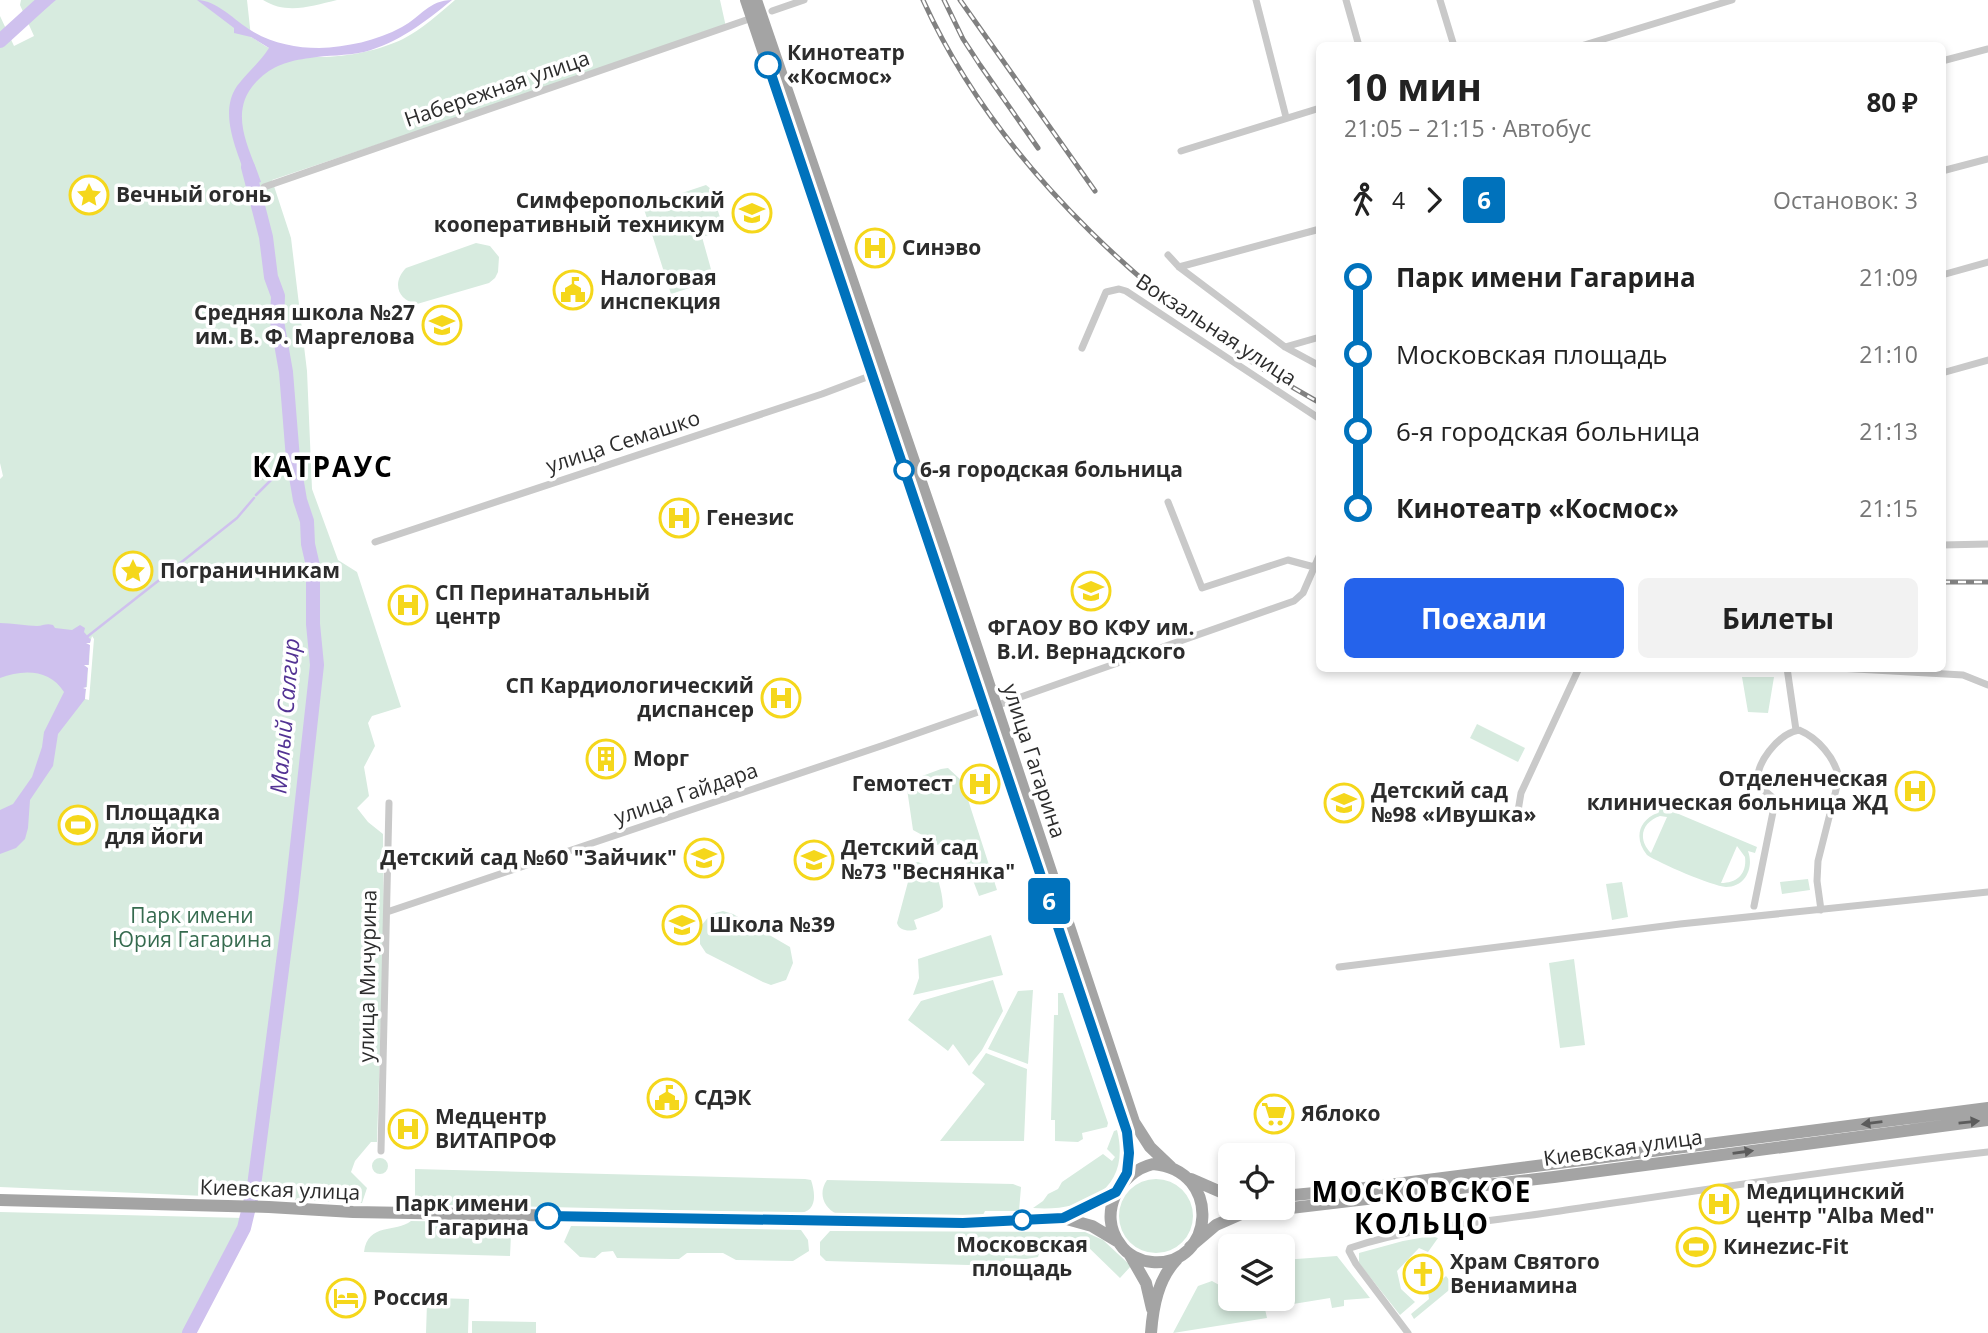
<!DOCTYPE html>
<html lang="ru">
<head>
<meta charset="utf-8">
<style>
	:root { --surface:#fff; --page:#f2f2f2; --text:#222; --muted:#767676; --accent:#2563eb }
	body { margin:0; font-family:"Open Sans",sans-serif; background:var(--page); color:var(--text); height:100vh; display:flex; flex-direction:column; font-size:26px; white-space:nowrap }
	* { box-sizing:border-box; margin:0 }
	p { font-size:23px; color:var(--muted) }
	.icon { flex:none; width:38px; height:38px; fill:none; stroke:currentColor; stroke-width:2; stroke-linecap:round; stroke-linejoin:round }
	.map { position:relative; flex:1; overflow:hidden }
	.side { position:absolute; left:1316px; top:42px; width:630px; height:630px; display:flex; flex-direction:column; background:var(--surface); border-radius:10px; box-shadow:0 4px 10px #0003 }
	.side>* { flex:none }
	.badge { padding:0 14px; border-radius:5px; font-size:24px; line-height:46px }
	.tools { position:absolute; left:1218px; top:1143px; display:grid; gap:14px }
	.tools a { display:grid; place-items:center; width:77px; height:77px; border-radius:10px; background:var(--surface); box-shadow:0 4px 10px #0003; font-size:35px }
	.map>.badge { position:absolute; translate:-50% -50%; box-shadow:0 0 0 4px #fff }
	.legs { display:flex; align-items:center; gap:10px; height:77px; padding:0 28px; font-size:23px }
	.legs p { margin-inline-start:auto }
	.overview { display:flex; align-items:center; justify-content:space-between; height:119px; padding:0 28px }
	h1 { font-size:38px; font-weight:700; line-height:52px }
	.action { display:flex; gap:14px; margin-top:auto; padding:14px 28px }
	.action a { flex:1; height:80px; border-radius:10px; background:var(--accent); color:#fff; font-size:28px; font-weight:700; line-height:80px; text-align:center }
	.action a+a { background:var(--page); color:var(--text) }
	ul { padding:0 28px; list-style:none }
	li { display:flex; align-items:center; gap:24px; height:77px; font-size:26px }
	li i { display:grid; place-items:center; width:10px; height:100%; margin:0 9px; background:currentColor }
	li i::after { content:''; width:18px; height:18px; margin:-9px; border:5px solid; border-radius:50%; background:var(--surface) }
	li p { margin-inline-start:auto }
	li:first-child i { background:linear-gradient(#0000 50%,currentColor 0) }
	li:last-child i { background:linear-gradient(currentColor 50%,#0000 0) }
	.map>svg:first-child { display:block }
</style>
</head>
<body>
<div class="map">
<svg width="1988" height="1333" viewBox="0 0 1988 1333">
	<rect width="100%" height="100%" fill="#fff"/>
	<path fill="#d7ebdf" fill-rule="evenodd" d="M21,0H247L251,37C257,40 263,45 269,48C306,65 368,56 403,39C422,29 439,14 455,0H720L726,27L272,180L291,238L307,371L312,489L338,560L357,572L401,707L372,716L368,723L375,746L364,767L369,796L357,808L368,822L383,834L384,926L377,1142H371L355,1161L351,1172L367,1188L362,1203L0,1187V479L3,476L0,463V16L14,46L34,36L20,5Z
		M263,0H337C311,6 287,15 263,0Z
		M706,185L711,189L724,230L702,237L714,280L671,294L643,206Z
		M476,243L490,246L499,257L498,272L495,278L489,283L417,304C397,300 392,282 406,268Z
		M1742,677H1774L1768,713L1748,712Z
		M1477,724L1525,748L1518,762L1470,738Z
		M948,768L962,781L997,890L979,896L958,841L936,845L926,841L923,849L920,848L924,836L913,830L906,782L941,769Z
		M1655,804L1757,847L1755,853L1748,851C1754,867 1746,887 1726,887C1712,886 1659,863 1647,855C1634,839 1638,821 1657,813L1652,810ZM1660,816L1667,817L1651,853C1637,839 1642,822 1660,816ZM1737,846L1745,857C1747,873 1738,883 1721,883Z
		M918,862C923,864 931,865 934,871C939,879 943,897 943,907L939,911L914,920L917,929C910,932 899,931 897,923L912,867L914,863Z
		M1808,879L1810,890L1782,894L1780,882Z
		M1622,882L1628,917L1612,920L1606,884Z
		M723,911L733,914L790,947L793,963L786,980L771,985L763,982L706,953L700,944V927L711,914Z
		M991,935L1003,975L913,995L919,978L918,959Z
		M1574,959L1585,1045L1560,1048L1549,963Z
		M993,980L1003,1011L982,1050L969,1066L953,1044L948,1051L908,1020L921,1001Z
		M1033,990L1028,1064L988,1049L1018,991Z
		M1058,993H1063L1108,1123L1107,1127L1082,1133L1083,1139L1078,1142L1055,1141V1120H1051L1054,1015H1058Z
		M986,1053L1027,1069L1024,1141H940L985,1084L972,1073Z
		M1117,1130C1132,1190 1084,1212 1033,1208L1043,1201L1048,1194L1058,1189L1062,1182L1103,1154L1112,1161L1115,1157L1107,1149L1114,1131Z
		M372 1166a8 8 0 1 1 16 0a8 8 0 1 1-16 0Z
		M415,1169L805,1179L811,1180C816,1195 817,1213 797,1213L508,1206V1201L455,1200L454,1205L415,1204Z
		M1119 1216a37 37 0 1 1 74 0a37 37 0 1 1-74 0Z
		M827,1180L1013,1184L1021,1187L1019,1211H985L983,1215L837,1214C823,1207 818,1193 827,1180Z
		M0,1212L244,1218V1227L187,1333H0Z
		M411,1221L518,1223V1234H511L510,1256L364,1252C368,1222 396,1233 411,1221Z
		M571,1226L801,1230L808,1240L809,1251L793,1261L736,1260L723,1253H687L679,1259H672L617,1258L613,1251L602,1252L595,1258L580,1257L564,1242Z
		M830,1231L1085,1232L1103,1240L1131,1266L1120,1278L1084,1243L1045,1246L1040,1250L1038,1257L1026,1259L1005,1258L1004,1266L826,1261L820,1255V1242Z
		M1431,1236L1438,1238L1428,1252L1419,1248L1397,1271L1401,1289L1415,1302L1400,1315L1359,1263V1253L1403,1241Z
		M1337,1256L1370,1298L1344,1300V1306L1332,1308L1330,1298L1281,1306L1279,1300L1266,1302L1259,1299L1283,1298V1260Z
		M1446,1276L1454,1286L1414,1319L1411,1314L1429,1299L1428,1292Z
		M1212,1281L1230,1291V1298L1245,1299L1265,1309L1267,1318L1173,1333L1198,1286Z
		M435,1298L469,1299L468,1333H426L427,1303L429,1299Z
		M472,1321L536,1322V1333H472Z"/>
	<path fill="#cfc1ee" d="M39,0H56L28,23L24,13Z
		M197,0C217,0 235,21 252,31C272,43 296,48 319,48C347,47 376,41 402,27C421,17 429,0 452,0C425,22 398,43 364,52C346,56 328,55 310,58C288,61 273,65 257,81C227,112 249,147 261,182L249,186C240,156 217,115 237,86C247,73 260,62 269,48L251,37L234,33V28Z
		M0,623C12,623 27,626 37,626C43,626 46,623 53,625L55,628L72,630L80,625L85,628L84,632L91,640L85,699L58,734L53,766L30,800L28,828L25,839L16,848L0,854V810L13,804L32,777L42,747L44,732L64,692C50,669 23,669 0,678Z"/>
	<path fill="#fff" d="M92,636L94,639L89,700L85,699L86,689L83,688L87,687L88,668L84,665H89L90,645L86,643H90Z"/>
	<g fill="none" stroke-linecap="round" stroke-linejoin="round">
		<path stroke="#cfc1ee" stroke-width="2.5" d="M275,476L293,459
			M256,495L273,478
			M174,568L237,518L254,498
			M88,636L172,570"/>
		<path stroke="#cfc1ee" stroke-width="14" d="M0,41L45,0
			M189,1333L244,1228L254,1186L291,900L317,665L313,624V566L308,544L307,521L300,500L293,459L286,372L277,321L278,296L271,277L266,237L248,167"/>
		<path stroke="#c9c9c9" stroke-width="7" d="M1256,0L1286,117
			M1346,0L1359,46
			M1440,0L1454,46
			M772,11L804,0
			M1581,46L1732,0
			M1942,61L1988,49
			M1181,151L1320,108
			M1942,171L1988,159
			M264,187L752,18
			M1168,255L1179,267L1285,347L1320,366
			M1179,267L1320,229
			M1942,275L1988,262
			M1285,347L1320,337
			M1082,348L1106,292L1119,289L1126,291L1320,419
			M1942,373L1988,360
			M1168,502L1202,588L1288,560L1314,567
			M375,542L822,394L875,374
			M1942,545L1988,544
			M1787,668L1796,730
			M1838,668L1963,675L1988,685
			M1518,811L1521,793L1579,668
			M1754,906L1774,807L1772,797L1758,785C1754,764 1778,734 1799,730C1818,738 1835,758 1839,778L1818,861L1817,881L1821,910
			M387,912L884,745L1294,601L1303,593L1320,554
			M1339,967L1680,924L1988,892
			M381,1151L389,803
			M1408,1333L1356,1264L1349,1251L1350,1248C1418,1225 1490,1222 1560,1211C1703,1190 1845,1168 1988,1152"/>
		<path stroke="#a4a4a4" stroke-width="12" d="M746,0L1127,1132C1130,1150 1130,1167 1122,1184
			M756,0L944,549L1134,1122L1150,1147L1171,1167
			M1153,1164C1223,1170 1215,1267 1152,1262C1140,1261 1127,1255 1120,1244C1097,1214 1119,1172 1153,1164Z
			M1191,1179L1230,1196
			M1283,1196L1357,1189L1988,1108
			M0,1200L269,1207L353,1212L963,1223L1063,1218L1116,1192
			M1063,1218L1092,1226L1117,1241
			M1190,1247L1216,1225L1241,1214L1554,1177L1988,1120
			M1130,1255L1146,1283L1152,1309
			M1151,1333C1153,1306 1158,1279 1177,1259"/>
		<defs>
			<path id="rail" d="M923,0C999,168 1161,315 1320,403
				M944,0L963,39L980,65L1038,148
				M960,0L1095,191
				M1942,582H1988"/>
		</defs>
		<use href="#rail" stroke="#818181" stroke-width="5"/>
		<use href="#rail" stroke="#fff" stroke-width="2.5" stroke-dasharray="8" stroke-linecap="butt"/>
	</g>
	<defs><path id="oneway-solid" d="M-6-.8H1V-3.2L6.5 0L1 3.2V.8H-6Z" transform="scale(1.75)"/></defs>
	<g fill="#5c5c5c">
		<use href="#oneway-solid" transform="translate(1969 1122) rotate(-6)"/>
		<use href="#oneway-solid" transform="translate(1872 1123) rotate(173)"/>
		<use href="#oneway-solid" transform="translate(1743 1152) rotate(-8)"/>
	</g>
	<g fill="none" stroke-linecap="round" stroke-linejoin="round">
		<defs>
			<path id="line-1" d="M548,1216L963,1223L1063,1218L1116,1192L1127,1173L1129,1153L1127,1132L768,65"/>
		</defs>
		<use href="#line-1" stroke="#fff" stroke-width="16"/>
		<use href="#line-1" stroke="#0072bc" stroke-width="10"/>
	</g>
	<defs>
		<symbol id="sight-ring" viewBox="-11 -11 22 22"><circle r="9.5" fill="#fff" stroke="#f5d71b" stroke-width="1.5"/><path d="M0-6L1.8-2.2L6-1.7L2.9 1.2L3.7 5.4L0 3.3L-3.7 5.4L-2.9 1.2L-6-1.7L-1.8-2.2Z" fill="#f5d71b"/></symbol>
		<symbol id="university-ring" viewBox="-11 -11 22 22"><circle r="9.5" fill="#fff" stroke="#f5d71b" stroke-width="1.5"/><path d="M0-5L7-2L0 1L-7-2ZM-4 1L0 2.5L4 1V4Q0 6-4 4Z" fill="#f5d71b"/></symbol>
		<symbol id="hospital-ring" viewBox="-11 -11 22 22"><circle r="9.5" fill="#fff" stroke="#f5d71b" stroke-width="1.5"/><path d="M-5-5h3v3.5h4V-5h3V5h-3V1.5h-4V5h-3Z" fill="#f5d71b"/></symbol>
		<symbol id="civic-ring" viewBox="-11 -11 22 22"><circle r="9.5" fill="#fff" stroke="#f5d71b" stroke-width="1.5"/><path d="M-.6-6.5H3V-4.5H.6V-3L4-1V1h2V6H-6V1h2V-1L-.6-3ZM-1.2 2.5V6h2.4V2.5Z" fill="#f5d71b"/></symbol>
		<symbol id="school-ring" viewBox="-11 -11 22 22"><circle r="9.5" fill="#fff" stroke="#f5d71b" stroke-width="1.5"/><path d="M0-5L7-2L0 1L-7-2ZM-4 1L0 2.5L4 1V4Q0 6-4 4Z" fill="#f5d71b"/></symbol>
		<symbol id="building-ring" viewBox="-11 -11 22 22"><circle r="9.5" fill="#fff" stroke="#f5d71b" stroke-width="1.5"/><path d="M-4-6H4V6H1V3H-1V6H-4ZM-2.5-4.3h1.7v1.8h-1.7ZM.8-4.3h1.7v1.8H.8ZM-2.5-1h1.7V.8h-1.7ZM.8-1h1.7V.8H.8Z" fill="#f5d71b"/></symbol>
		<symbol id="stadium-ring" viewBox="-11 -11 22 22"><circle r="9.5" fill="#fff" stroke="#f5d71b" stroke-width="1.5"/><path d="M0-5a6.5 5 0 1 0 0 10a6.5 5 0 1 0 0-10ZM-3.5-1.8h7v3.6h-7Z" fill="#f5d71b"/></symbol>
		<symbol id="supermarket-ring" viewBox="-11 -11 22 22"><circle r="9.5" fill="#fff" stroke="#f5d71b" stroke-width="1.5"/><path d="M-6-5.5h2.5l.6 2H6L4.5 2H-2.5L-4.4-4H-6ZM-1.5 3.2a1.3 1.3 0 1 0 .1 0ZM3 3.2a1.3 1.3 0 1 0 .1 0Z" fill="#f5d71b"/></symbol>
		<symbol id="church-ring" viewBox="-11 -11 22 22"><circle r="9.5" fill="#fff" stroke="#f5d71b" stroke-width="1.5"/><path d="M-1.2-6h2.4v3.5h3.3v2.4h-3.3V6h-2.4V-.1h-3.3v-2.4h3.3Z" fill="#f5d71b"/></symbol>
		<symbol id="hotel-ring" viewBox="-11 -11 22 22"><circle r="9.5" fill="#fff" stroke="#f5d71b" stroke-width="1.5"/><path d="M-6-4.5h1.5V1H6V5H4.5V3h-9V5H-6ZM-4 0a1.8 1.8 0 1 1 3.6 0ZM.5 0V-2.5h3Q6-2.5 6 0Z" fill="#f5d71b"/></symbol>
	</defs>
	<g fill-rule="evenodd">
		<use href="#sight-ring" x="67" y="173" width="44" height="44"/>
		<use href="#university-ring" x="730" y="191" width="44" height="44"/>
		<use href="#hospital-ring" x="853" y="226" width="44" height="44"/>
		<use href="#civic-ring" x="551" y="268" width="44" height="44"/>
		<use href="#school-ring" x="420" y="303" width="44" height="44"/>
		<use href="#hospital-ring" x="657" y="496" width="44" height="44"/>
		<use href="#sight-ring" x="111" y="549" width="44" height="44"/>
		<use href="#university-ring" x="1069" y="569" width="44" height="44"/>
		<use href="#hospital-ring" x="386" y="583" width="44" height="44"/>
		<use href="#hospital-ring" x="759" y="676" width="44" height="44"/>
		<use href="#building-ring" x="584" y="737" width="44" height="44"/>
		<use href="#hospital-ring" x="958" y="762" width="44" height="44"/>
		<use href="#hospital-ring" x="1893" y="769" width="44" height="44"/>
		<use href="#school-ring" x="1322" y="781" width="44" height="44"/>
		<use href="#stadium-ring" x="56" y="803" width="44" height="44"/>
		<use href="#school-ring" x="682" y="836" width="44" height="44"/>
		<use href="#school-ring" x="792" y="838" width="44" height="44"/>
		<use href="#school-ring" x="660" y="903" width="44" height="44"/>
		<use href="#civic-ring" x="645" y="1076" width="44" height="44"/>
		<use href="#supermarket-ring" x="1252" y="1092" width="44" height="44"/>
		<use href="#hospital-ring" x="386" y="1107" width="44" height="44"/>
		<use href="#hospital-ring" x="1697" y="1182" width="44" height="44"/>
		<use href="#stadium-ring" x="1674" y="1225" width="44" height="44"/>
		<use href="#church-ring" x="1401" y="1252" width="44" height="44"/>
		<use href="#hotel-ring" x="324" y="1276" width="44" height="44"/>
	</g>
	<g fill="#fff" stroke="#0072bc" stroke-width="3.5">
		<circle cx="768" cy="65" r="12"/>
		<circle cx="904" cy="470" r="9"/>
		<circle cx="548" cy="1216" r="12"/>
		<circle cx="1022" cy="1220" r="9"/>
	</g>
	<g text-anchor="middle" stroke-width="7" stroke-linejoin="round" paint-order="stroke">
		<g font-size="21" font-weight="bold" fill="#2c2c2c" stroke="#fff" text-anchor="start">
			<text x="787" y="60">Кинотеатр<tspan x="787" dy="24">«Космос»</tspan></text>
			<text x="920" y="477">6-я городская больница</text>
			<text x="529" y="1211" text-anchor="end">Парк имени<tspan x="529" dy="24">Гагарина</tspan></text>
			<text x="1022" y="1252" text-anchor="middle">Московская<tspan x="1022" dy="24">площадь</tspan></text>
		</g>
		<g font-size="21" fill="#2c2c2c" stroke="#fff">
			<text transform="translate(497 89) rotate(-19)" y="7">Набережная улица</text>
			<text transform="translate(1216 330) rotate(33)" y="7">Вокзальная улица</text>
			<text transform="translate(623 442) rotate(-18)" y="7">улица Семашко</text>
			<text transform="translate(1034 761) rotate(72)" y="7">улица Гагарина</text>
			<text transform="translate(686 794) rotate(-19)" y="7">улица Гайдара</text>
			<text transform="translate(368 976) rotate(-89)" y="7">улица Мичурина</text>
			<text transform="translate(1623 1148) rotate(-8)" y="7">Киевская улица</text>
			<text transform="translate(280 1190) rotate(2)" y="7">Киевская улица</text>
		</g>
		<g font-size="21" font-weight="bold" fill="#2c2c2c" stroke="#fff" text-anchor="start">
			<text x="116" y="202">Вечный огонь</text>
			<text x="725" y="208" text-anchor="end">Симферопольский<tspan x="725" dy="24">кооперативный техникум</tspan></text>
			<text x="902" y="255">Синэво</text>
			<text x="600" y="285">Налоговая<tspan x="600" dy="24">инспекция</tspan></text>
			<text x="415" y="320" text-anchor="end">Средняя школа №27<tspan x="415" dy="24">им. В. Ф. Маргелова</tspan></text>
			<text x="706" y="525">Генезис</text>
			<text x="160" y="578">Пограничникам</text>
			<text x="435" y="600">СП Перинатальный<tspan x="435" dy="24">центр</tspan></text>
			<text x="1091" y="635" text-anchor="middle">ФГАОУ ВО КФУ им.<tspan x="1091" dy="24">В.И. Вернадского</tspan></text>
			<text x="754" y="693" text-anchor="end">СП Кардиологический<tspan x="754" dy="24">диспансер</tspan></text>
			<text x="633" y="766">Морг</text>
			<text x="1888" y="786" text-anchor="end">Отделенческая<tspan x="1888" dy="24">клиническая больница ЖД</tspan></text>
			<text x="953" y="791" text-anchor="end">Гемотест</text>
			<text x="1371" y="798">Детский сад<tspan x="1371" dy="24">№98 «Ивушка»</tspan></text>
			<text x="105" y="820">Площадка<tspan x="105" dy="24">для йоги</tspan></text>
			<text x="841" y="855">Детский сад<tspan x="841" dy="24">№73 "Веснянка"</tspan></text>
			<text x="677" y="865" text-anchor="end">Детский сад №60 "Зайчик"</text>
			<text x="709" y="932">Школа №39</text>
			<text x="694" y="1105">СДЭК</text>
			<text x="1301" y="1121">Яблоко</text>
			<text x="435" y="1124">Медцентр<tspan x="435" dy="24">ВИТАПРОФ</tspan></text>
			<text x="1746" y="1199">Медицинский<tspan x="1746" dy="24">центр "Alba Med"</tspan></text>
			<text x="1723" y="1254">Кинеzис-Fit</text>
			<text x="1450" y="1269">Храм Святого<tspan x="1450" dy="24">Вениамина</tspan></text>
			<text x="373" y="1305">Россия</text>
		</g>
		<g font-size="21" fill="#366b4f" stroke="#fff">
			<text x="192" y="923">Парк имени<tspan x="192" dy="24">Юрия Гагарина</tspan></text>
		</g>
		<g font-size="23" font-style="italic" fill="#533394" stroke="#fff">
			<text transform="translate(285 716) rotate(-85)" y="8">Малый Салгир</text>
		</g>
		<g font-size="28" font-weight="bold" letter-spacing="2" fill="#000" stroke="#fff">
			<text x="323" y="477">КАТРАУС</text>
			<text x="1422" y="1202">МОСКОВСКОЕ<tspan x="1422" dy="32">КОЛЬЦО</tspan></text>
		</g>
	</g>
</svg>
<div class="tools">
<a><svg class="icon" aria-label="locate" viewBox="0 0 24 24"><circle cx="12" cy="12" r="6"/><path d="M12 2v4M12 18v4M2 12h4M18 12h4"/></svg></a>
<a><svg class="icon" aria-label="layers" viewBox="0 0 24 24"><path d="M12 4l9 5-9 5-9-5zM3 14l9 5 9-5"/></svg></a>
</div>
<b class="badge" style="left:1049px;top:901px;background:#0072bc;color:#fff">6</b>
<section class="side">
<div class="overview"><div><h1>10 мин</h1><p>21:05 – 21:15 · Автобус</p></div><b>80 ₽</b></div>
<div class="legs"><svg class="icon" aria-label="walk" viewBox="0 0 24 24"><circle cx="13" cy="4" r="2"/><path d="M13 8l-2 6 4 7M11 14l-3 7M7 12l3-4h3l4 4"/></svg>4<svg class="icon" aria-label="forward" viewBox="0 0 24 24"><path d="M9 5l7 7-7 7"/></svg><b class="badge" style="background:#0072bc;color:#fff">6</b><p>Остановок: 3</p></div>
<ul>
<li><i style="color:#0072bc"></i><b>Парк имени Гагарина</b><p>21:09</p></li>
<li><i style="color:#0072bc"></i><span>Московская площадь</span><p>21:10</p></li>
<li><i style="color:#0072bc"></i><span>6-я городская больница</span><p>21:13</p></li>
<li><i style="color:#0072bc"></i><b>Кинотеатр «Космос»</b><p>21:15</p></li>
</ul>
<div class="action"><a>Поехали</a><a>Билеты</a></div>
</section>
</div>
</body>
</html>
